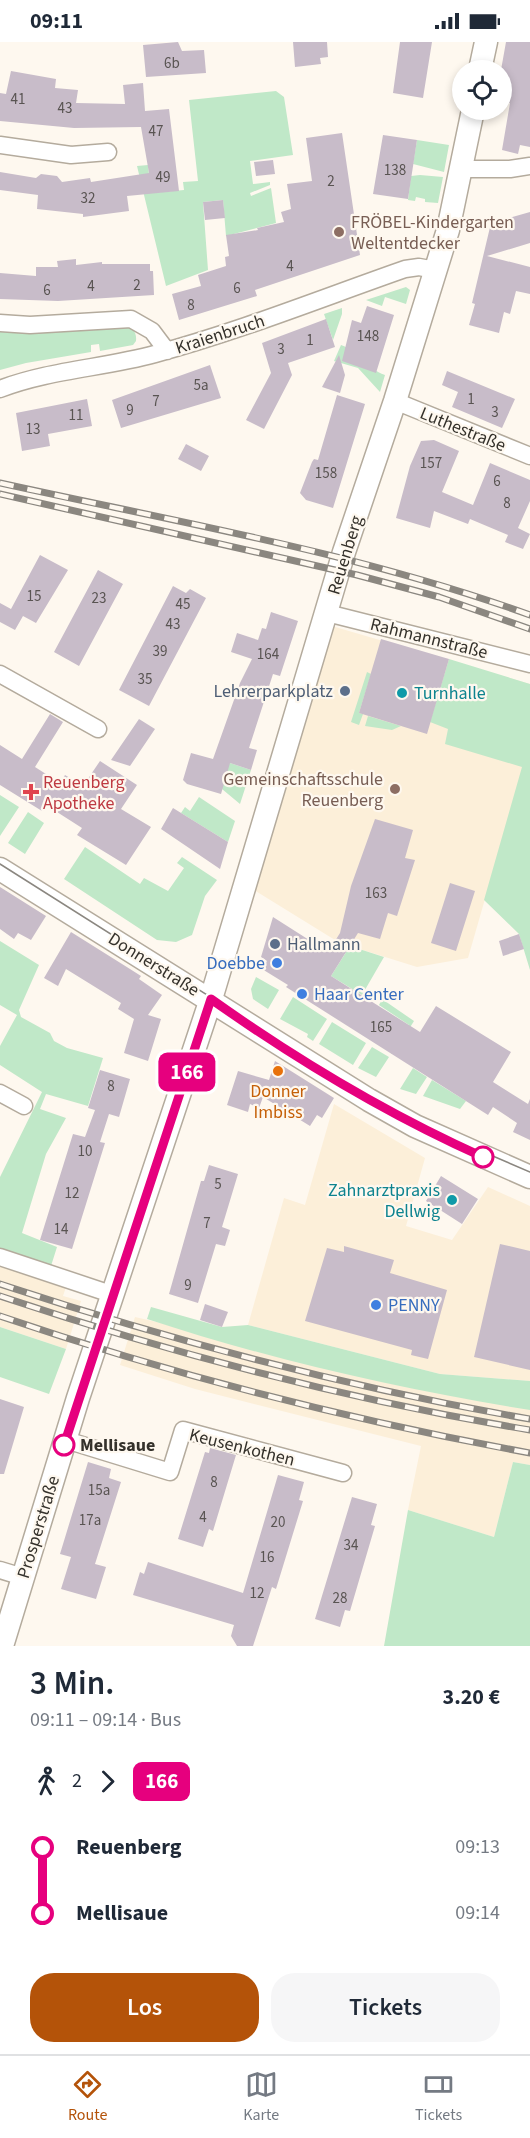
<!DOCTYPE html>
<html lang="de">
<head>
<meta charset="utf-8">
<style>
	:root { --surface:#fff; --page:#f6f6f7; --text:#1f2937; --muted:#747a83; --line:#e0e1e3; --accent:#b45309 }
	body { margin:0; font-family:"Source Sans 3",sans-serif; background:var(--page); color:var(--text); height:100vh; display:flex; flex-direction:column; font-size:22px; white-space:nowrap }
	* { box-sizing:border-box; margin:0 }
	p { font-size:20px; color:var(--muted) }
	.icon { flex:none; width:33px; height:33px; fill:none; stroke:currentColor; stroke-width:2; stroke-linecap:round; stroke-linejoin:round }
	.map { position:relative; height:1604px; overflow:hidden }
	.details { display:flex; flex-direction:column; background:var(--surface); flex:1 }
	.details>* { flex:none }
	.badge { padding:0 12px; border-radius:9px; font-size:21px; line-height:39px }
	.tools { position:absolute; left:452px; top:18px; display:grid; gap:12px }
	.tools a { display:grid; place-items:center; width:60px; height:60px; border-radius:50%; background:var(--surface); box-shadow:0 3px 9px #0003; font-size:30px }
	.map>.badge { position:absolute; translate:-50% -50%; box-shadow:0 0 0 3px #fff }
	.legs { display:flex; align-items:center; gap:9px; height:66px; padding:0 30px; font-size:20px }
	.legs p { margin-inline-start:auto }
	.overview { display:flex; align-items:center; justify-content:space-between; height:102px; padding:0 30px }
	h1 { font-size:33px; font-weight:600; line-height:45px }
	.primary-button { display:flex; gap:12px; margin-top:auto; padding:12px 30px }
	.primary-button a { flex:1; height:69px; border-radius:24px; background:var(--accent); color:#fff; font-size:24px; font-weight:600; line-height:69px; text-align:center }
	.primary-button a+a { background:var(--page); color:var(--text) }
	ul { padding:0 30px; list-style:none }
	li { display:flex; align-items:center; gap:21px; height:66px; font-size:22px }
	li i { display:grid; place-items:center; width:9px; height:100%; margin:0 8px; background:currentColor }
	li i::after { content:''; width:15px; height:15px; margin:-8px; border:4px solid; border-radius:50%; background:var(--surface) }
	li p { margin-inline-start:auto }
	li:first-child i { background:linear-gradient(#0000 50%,currentColor 0) }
	li:last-child i { background:linear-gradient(currentColor 50%,#0000 0) }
	.status { display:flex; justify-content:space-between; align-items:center; height:42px; padding:0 30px; background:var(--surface); direction:ltr }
	.status svg { height:16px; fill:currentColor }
	.dock { display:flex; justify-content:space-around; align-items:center; height:84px; border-top:2px solid var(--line); background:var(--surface); font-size:16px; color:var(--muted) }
	.dock a { display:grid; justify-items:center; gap:3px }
	.dock .selected { color:var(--accent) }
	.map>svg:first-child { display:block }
</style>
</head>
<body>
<div class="status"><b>09:11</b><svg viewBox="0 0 49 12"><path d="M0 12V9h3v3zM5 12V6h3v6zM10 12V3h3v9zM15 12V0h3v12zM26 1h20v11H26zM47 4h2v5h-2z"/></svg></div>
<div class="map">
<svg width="530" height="1604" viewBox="0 0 530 1604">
	<rect width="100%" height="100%" fill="#fef8ef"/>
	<path fill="#fcefd9" d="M325,582L530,642V701L468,916L417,925L350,904L335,898L246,843Z
		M334,1062L425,1116L406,1184L452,1198L488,1145L530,1164V1339L440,1332L248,1283L284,1156L305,1163Z
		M0,1222L66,1245L63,1254L81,1259L66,1307L0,1285Z
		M135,1275L530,1366V1423L513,1420L494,1495L408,1468L421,1404L195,1347L120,1323Z"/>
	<path fill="#c0e8c8" d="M276,49L284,55L293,113L250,119L253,142L270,140V143L250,151L251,154L271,146L276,181L226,194L223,158L203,160L208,228L166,244L137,124L148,123L151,151L184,148L183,140L198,139L189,58Z
		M417,98L449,103L444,130L413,122Z
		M420,133L443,135L438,161L425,160V157L416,155L415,159L408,158L411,134Z
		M406,245L410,248L406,262L385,255L382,264L366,258Z
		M342,266V272L333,298L324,272Z
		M122,285C132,285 137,289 136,299L133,303L100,309L99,302L91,303V310L26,321L0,328V290L43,291Z
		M341,303C359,309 367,327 385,333L380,350L358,326L334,319Z
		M449,617L530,642V928L519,892L484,858L522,725L445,702L448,687L430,680Z
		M367,630L371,632L359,671L363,672L359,683L351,680Z
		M368,674L401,684L392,688L365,684Z
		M227,720L251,728L240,762L222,747Z
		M0,753L19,765L0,794Z
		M199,755L235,779L228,800L181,771L185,765L190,769Z
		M28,770L44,781L25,812L8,801Z
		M85,805L140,842L144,836L168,849L184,826L177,821L182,815L217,838L205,854L192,893L176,900L157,898L64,837Z
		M0,899L39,923L19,968L21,975L50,991L54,999L67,1006L103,1016L88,1064L46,1052L40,1067L66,1076L46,1112L22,1191L57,1205L51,1224L0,1207V1135L42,1050L0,1023V1004L17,973L0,963Z
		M350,904L384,915L362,953L331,934Z
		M256,935L279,948L268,967L253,957L251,947Z
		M293,955L327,977L313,999L307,995L308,992L280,977Z
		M382,957L414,979L394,1011L391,1012L409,983L379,963Z
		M332,980L366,1001L353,1023L319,1002Z
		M372,1005L389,1015L376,1035L358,1026Z
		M413,1026L427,1035L416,1052L400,1047Z
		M432,1038L466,1059L460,1067L423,1054Z
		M151,1265L222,1285L248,1283L440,1332L530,1339V1368C404,1348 268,1317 147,1277Z
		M0,1285L66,1307L49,1352L0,1335Z
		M513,1420L530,1423V1604H384L408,1468L494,1495Z"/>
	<path fill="#c8bcc9" d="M178,0L182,9L204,8L206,31L146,35L143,3Z
		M293,0H327L328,15L320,16L321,22L295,25Z
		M400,0H432L423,56L393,51Z
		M506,0H530V105L520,103L518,112L502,108L510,61L501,59V28Z
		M11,29L56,37L55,46L78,48L76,61L125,62L123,43L143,41L145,69L169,67L179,149L127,154L129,169L83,175V172L37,167L38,153L0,148V130L36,136L41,132L57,134L62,140L90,136L91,140L149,131L141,85L74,86L0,79V51L6,52Z
		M342,91L360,213L255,248L257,254L179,278L172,252L201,244L198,233L226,224L225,215L229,214L226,193L258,188L257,186L284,180L281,170L291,167L287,142L312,139L306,96Z
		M383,93L417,98L408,157L373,152Z
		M273,118L275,132L256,134L254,120Z
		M223,158L225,176L205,178L203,160Z
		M530,170V201L487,214L530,225V252L516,249L510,272L504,270L499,291L469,283L475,262L472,261L491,181Z
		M76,217V223L102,220V222H150V229H153L154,253L58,259L0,257V231L36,234V225H58L57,219Z
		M367,264L394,273L376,331L342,319L352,278L361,281Z
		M326,277L335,305L288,321L292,333L264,387L246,378L271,331L262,301Z
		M339,313L345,333L340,351L322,345Z
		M210,323L221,356L121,386L112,358Z
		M447,329L515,357L502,386L452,365L458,350L442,343Z
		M337,353L365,362L333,466L306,458L300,451L312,420L314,417L318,418Z
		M87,357L92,384L48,392L50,404L22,409L16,371Z
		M434,398L459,409L442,450L473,463L490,421L530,438V459L518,486L530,492L523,507L505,500L508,493L470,477L468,482L434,469L430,486L396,476L410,424L421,399Z
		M186,402L209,414L201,429L178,417Z
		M40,513L68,528L36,581L23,574L15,588L0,580V561L11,567Z
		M98,528L123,542L79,624L54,610Z
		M173,544L186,551L190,547L206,556L149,664L119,648Z
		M271,570L298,579L280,634L273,632L249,706L257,708L251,728L230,721L221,752L187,742L183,738L191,711L213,717L240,641L252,617L231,610L237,591L258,598L262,586L266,587Z
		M381,597L449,617L427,692L359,671Z
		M50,672L63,680L35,725L60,741L65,733L83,744L100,719L137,743L121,767L151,785L126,823L77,793L82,786L46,763L42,769L0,743V703L22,717Z
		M139,677L155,687L130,724L111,718Z
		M173,766L228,800L220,827L161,787Z
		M375,777L413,788L405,816L415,818L397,874L388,871L380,897L358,891L331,934L420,990L436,964L511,1010L493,1040L528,1062L530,1057V1098L513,1090L517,1081L493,1065L488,1073L286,945L288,943L262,927L267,919L261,915L273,875L328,910L340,891L351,844Z
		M450,841L475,849L456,909L431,901Z
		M0,845L46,874L31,898L18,891L14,897L0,887Z
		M71,890L130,927L141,934L139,937L162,953L148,973L161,977L148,1019L124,1011L134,977L118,967L121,961L66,927L58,944L44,936Z
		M519,892L524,907L503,914L499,899Z
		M275,1019L334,1056L322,1076L317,1073L310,1084L263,1055L259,1066L250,1062L248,1070L227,1063L238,1029L269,1038Z
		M100,1028L130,1037L119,1075L109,1072L100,1100L105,1101L72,1207L40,1198L73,1092L85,1095L95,1068L88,1066Z
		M209,1123L238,1132L222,1185L230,1188L225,1204L216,1202L198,1261L169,1252L201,1139H204Z
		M441,1134L478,1157L462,1182L426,1159Z
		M500,1202L530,1209V1328L474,1315Z
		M344,1204L394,1218L390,1231L447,1248L428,1317L411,1313L412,1308L305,1279L327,1206L344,1210Z
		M205,1262L228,1270L222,1285L200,1278Z
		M0,1357L24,1365L4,1432H0Z
		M210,1406L236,1413L213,1489L209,1487L203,1505L178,1497L205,1410L209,1411Z
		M88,1420L111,1427L109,1436L121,1440L95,1522L106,1525L96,1557L61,1547L71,1515L60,1512Z
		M278,1433L304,1440L299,1458L303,1459L276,1547L272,1545L253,1604H237L231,1594L234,1583L133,1553L140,1530L144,1532L148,1520L243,1551Z
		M352,1455L377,1462L371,1483L375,1484L350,1569L345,1568L340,1585L315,1577Z"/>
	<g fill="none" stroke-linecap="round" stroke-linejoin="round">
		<defs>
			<path id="street" d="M0,103L71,113L108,110
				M463,127H510L530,124
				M0,281L30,283L131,277L152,289L167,309
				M0,347C49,328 104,326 155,312C240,289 322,256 405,227L419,225L436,228
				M395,359L530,414
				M327,571L530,622
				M0,632L98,687
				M0,1051L24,1064
				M0,1215L114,1253
				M66,1398L170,1430L183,1388L343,1431
				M0,1528L23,1535"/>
			<path id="secondary" d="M480,28L486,0
				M0,827L369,1058L415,1084L530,1135
				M2,1604L78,1356L211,957L344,510L395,359L448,188L473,68"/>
		</defs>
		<use href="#street" stroke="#b4ab9d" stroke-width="19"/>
		<use href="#secondary" stroke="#b4ab9d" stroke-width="25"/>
		<use href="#street" stroke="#fff" stroke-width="16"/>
		<use href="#secondary" stroke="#fff" stroke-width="22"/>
		<path stroke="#8b8780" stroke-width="1.5" d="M0,822L378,1061L411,1079L530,1130"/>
		<defs>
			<path id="rail" d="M0,441C177,480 359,511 530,573
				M0,452L357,533L439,555L530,587
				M0,1242C173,1299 350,1346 530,1377
				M0,1254C173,1312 350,1358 530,1388
				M0,1274C173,1333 350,1378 530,1411"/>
		</defs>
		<use href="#rail" stroke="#8b8780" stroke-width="7"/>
		<use href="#rail" stroke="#fef8ef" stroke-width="4.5" stroke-dasharray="14" stroke-linecap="butt"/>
	</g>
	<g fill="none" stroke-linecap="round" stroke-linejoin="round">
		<defs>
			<path id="line-1" d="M64,1403L211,957C297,1018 387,1072 483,1115"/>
		</defs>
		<use href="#line-1" stroke="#fff" stroke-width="14"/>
		<use href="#line-1" stroke="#e6007e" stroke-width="9"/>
	</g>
	<g fill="#8d6e63" stroke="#fef8ef" stroke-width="2">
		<circle cx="339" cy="190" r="6"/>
		<circle cx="395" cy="747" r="6"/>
	</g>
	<g fill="#5c6f8a" stroke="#fef8ef" stroke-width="2">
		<circle cx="345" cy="649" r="6"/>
		<circle cx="275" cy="902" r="6"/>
	</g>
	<g fill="#0f9aa8" stroke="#fef8ef" stroke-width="2">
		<circle cx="402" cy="651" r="6"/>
		<circle cx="452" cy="1158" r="6"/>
	</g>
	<path fill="#e0444e" stroke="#fef8ef" stroke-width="2" d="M28 741h6v6h6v6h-6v6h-6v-6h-6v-6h6z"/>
	<g fill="#3f7fe0" stroke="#fef8ef" stroke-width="2">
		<circle cx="277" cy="921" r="6"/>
		<circle cx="302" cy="952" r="6"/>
		<circle cx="376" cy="1263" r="6"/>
	</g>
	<circle fill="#e8710a" stroke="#fef8ef" stroke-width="2" cx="278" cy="1029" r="6"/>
	<g fill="#fff" stroke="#e6007e" stroke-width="3">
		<circle cx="483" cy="1115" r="10"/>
		<circle cx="64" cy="1403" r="10"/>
	</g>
	<g text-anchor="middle" stroke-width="4.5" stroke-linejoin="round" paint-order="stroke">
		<g font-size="15" fill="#595452">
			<text x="172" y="26">6b</text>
			<text x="18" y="62">41</text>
			<text x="65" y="71">43</text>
			<text x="156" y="94">47</text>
			<text x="395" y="133">138</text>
			<text x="163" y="140">49</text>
			<text x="331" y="144">2</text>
			<text x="88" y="161">32</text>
			<text x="290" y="229">4</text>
			<text x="137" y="248">2</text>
			<text x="91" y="249">4</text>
			<text x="237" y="251">6</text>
			<text x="47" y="253">6</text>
			<text x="191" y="268">8</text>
			<text x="368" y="299">148</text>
			<text x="310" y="303">1</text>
			<text x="281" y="312">3</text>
			<text x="201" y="348">5a</text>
			<text x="471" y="362">1</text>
			<text x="156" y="364">7</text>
			<text x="130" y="373">9</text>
			<text x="495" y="375">3</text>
			<text x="76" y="378">11</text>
			<text x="33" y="392">13</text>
			<text x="431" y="426">157</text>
			<text x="326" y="436">158</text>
			<text x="497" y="444">6</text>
			<text x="507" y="466">8</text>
			<text x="34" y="559">15</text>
			<text x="99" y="561">23</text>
			<text x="183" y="567">45</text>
			<text x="173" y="587">43</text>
			<text x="160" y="614">39</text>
			<text x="268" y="617">164</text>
			<text x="145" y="642">35</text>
			<text x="376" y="856">163</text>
			<text x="381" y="990">165</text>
			<text x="111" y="1049">8</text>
			<text x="85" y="1114">10</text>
			<text x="218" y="1147">5</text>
			<text x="72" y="1156">12</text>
			<text x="207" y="1186">7</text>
			<text x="61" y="1192">14</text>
			<text x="188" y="1248">9</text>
			<text x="214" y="1445">8</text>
			<text x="99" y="1453">15a</text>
			<text x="203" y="1480">4</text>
			<text x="90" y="1483">17a</text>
			<text x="278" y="1485">20</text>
			<text x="351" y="1508">34</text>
			<text x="267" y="1520">16</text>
			<text x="257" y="1556">12</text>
			<text x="340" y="1561">28</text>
		</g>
		<g font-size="18" fill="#785e54" stroke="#fef8ef" text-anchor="start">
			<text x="351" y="186">FRÖBEL-Kindergarten<tspan x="351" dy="21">Weltentdecker</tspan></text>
			<text x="383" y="743" text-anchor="end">Gemeinschaftsschule<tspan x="383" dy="21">Reuenberg</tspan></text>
		</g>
		<g font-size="18" fill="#34312b" stroke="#fef8ef">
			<text transform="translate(220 292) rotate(-18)" y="6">Kraienbruch</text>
			<text transform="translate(463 387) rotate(22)" y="6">Luthestraße</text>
			<text transform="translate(345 513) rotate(-73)" y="6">Reuenberg</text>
			<text transform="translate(429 596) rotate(14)" y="6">Rahmannstraße</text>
			<text transform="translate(154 922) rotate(32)" y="6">Donnerstraße</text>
			<text transform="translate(242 1405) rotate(14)" y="6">Keusenkothen</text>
			<text transform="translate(38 1485) rotate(-73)" y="6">Prosperstraße</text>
		</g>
		<g font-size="18" fill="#4e5e75" stroke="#fef8ef" text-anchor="end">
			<text x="333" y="655">Lehrerparkplatz</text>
			<text x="287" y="908" text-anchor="start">Hallmann</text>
		</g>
		<g font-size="18" fill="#0d838f" stroke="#fef8ef" text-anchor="start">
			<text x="414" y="657">Turnhalle</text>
			<text x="440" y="1154" text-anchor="end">Zahnarztpraxis<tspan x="440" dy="21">Dellwig</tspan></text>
		</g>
		<g font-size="18" fill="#be3a42" stroke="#fef8ef" text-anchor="start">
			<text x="43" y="746">Reuenberg<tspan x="43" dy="21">Apotheke</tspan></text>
		</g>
		<g font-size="18" fill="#366cbe" stroke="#fef8ef" text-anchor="start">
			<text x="265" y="927" text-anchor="end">Doebbe</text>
			<text x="314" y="958">Haar Center</text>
			<text x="388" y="1269">PENNY</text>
		</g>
		<g font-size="18" fill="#c56008" stroke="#fef8ef">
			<text x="278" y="1055">Donner<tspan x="278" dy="21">Imbiss</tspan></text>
		</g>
		<g font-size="18" font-weight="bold" fill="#34312b" stroke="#fef8ef" text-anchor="start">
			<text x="80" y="1409">Mellisaue</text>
		</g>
	</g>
</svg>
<div class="tools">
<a><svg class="icon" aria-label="locate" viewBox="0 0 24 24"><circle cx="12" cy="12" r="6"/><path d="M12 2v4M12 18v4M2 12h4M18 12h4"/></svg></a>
</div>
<b class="badge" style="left:187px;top:1030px;background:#e6007e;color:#fff">166</b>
</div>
<section class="details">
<div class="overview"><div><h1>3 Min.</h1><p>09:11 – 09:14 · Bus</p></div><b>3.20 €</b></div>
<div class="legs"><svg class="icon" aria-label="walk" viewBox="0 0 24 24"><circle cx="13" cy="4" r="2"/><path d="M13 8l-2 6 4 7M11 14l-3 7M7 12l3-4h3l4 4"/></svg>2<svg class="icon" aria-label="forward" viewBox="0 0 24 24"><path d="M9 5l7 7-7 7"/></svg><b class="badge" style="background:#e6007e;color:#fff">166</b></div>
<ul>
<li><i style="color:#e6007e"></i><b>Reuenberg</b><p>09:13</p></li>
<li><i style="color:#e6007e"></i><b>Mellisaue</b><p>09:14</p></li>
</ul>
<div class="primary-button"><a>Los</a><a>Tickets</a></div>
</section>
<nav class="dock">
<a class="selected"><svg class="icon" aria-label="directions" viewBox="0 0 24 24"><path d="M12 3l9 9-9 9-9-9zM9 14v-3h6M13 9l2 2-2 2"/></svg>Route</a>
<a><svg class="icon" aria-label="map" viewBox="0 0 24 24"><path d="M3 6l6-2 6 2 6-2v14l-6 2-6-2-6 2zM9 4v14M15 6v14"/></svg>Karte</a>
<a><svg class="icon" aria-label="tickets" viewBox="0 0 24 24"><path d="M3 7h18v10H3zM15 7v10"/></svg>Tickets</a>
</nav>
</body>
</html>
